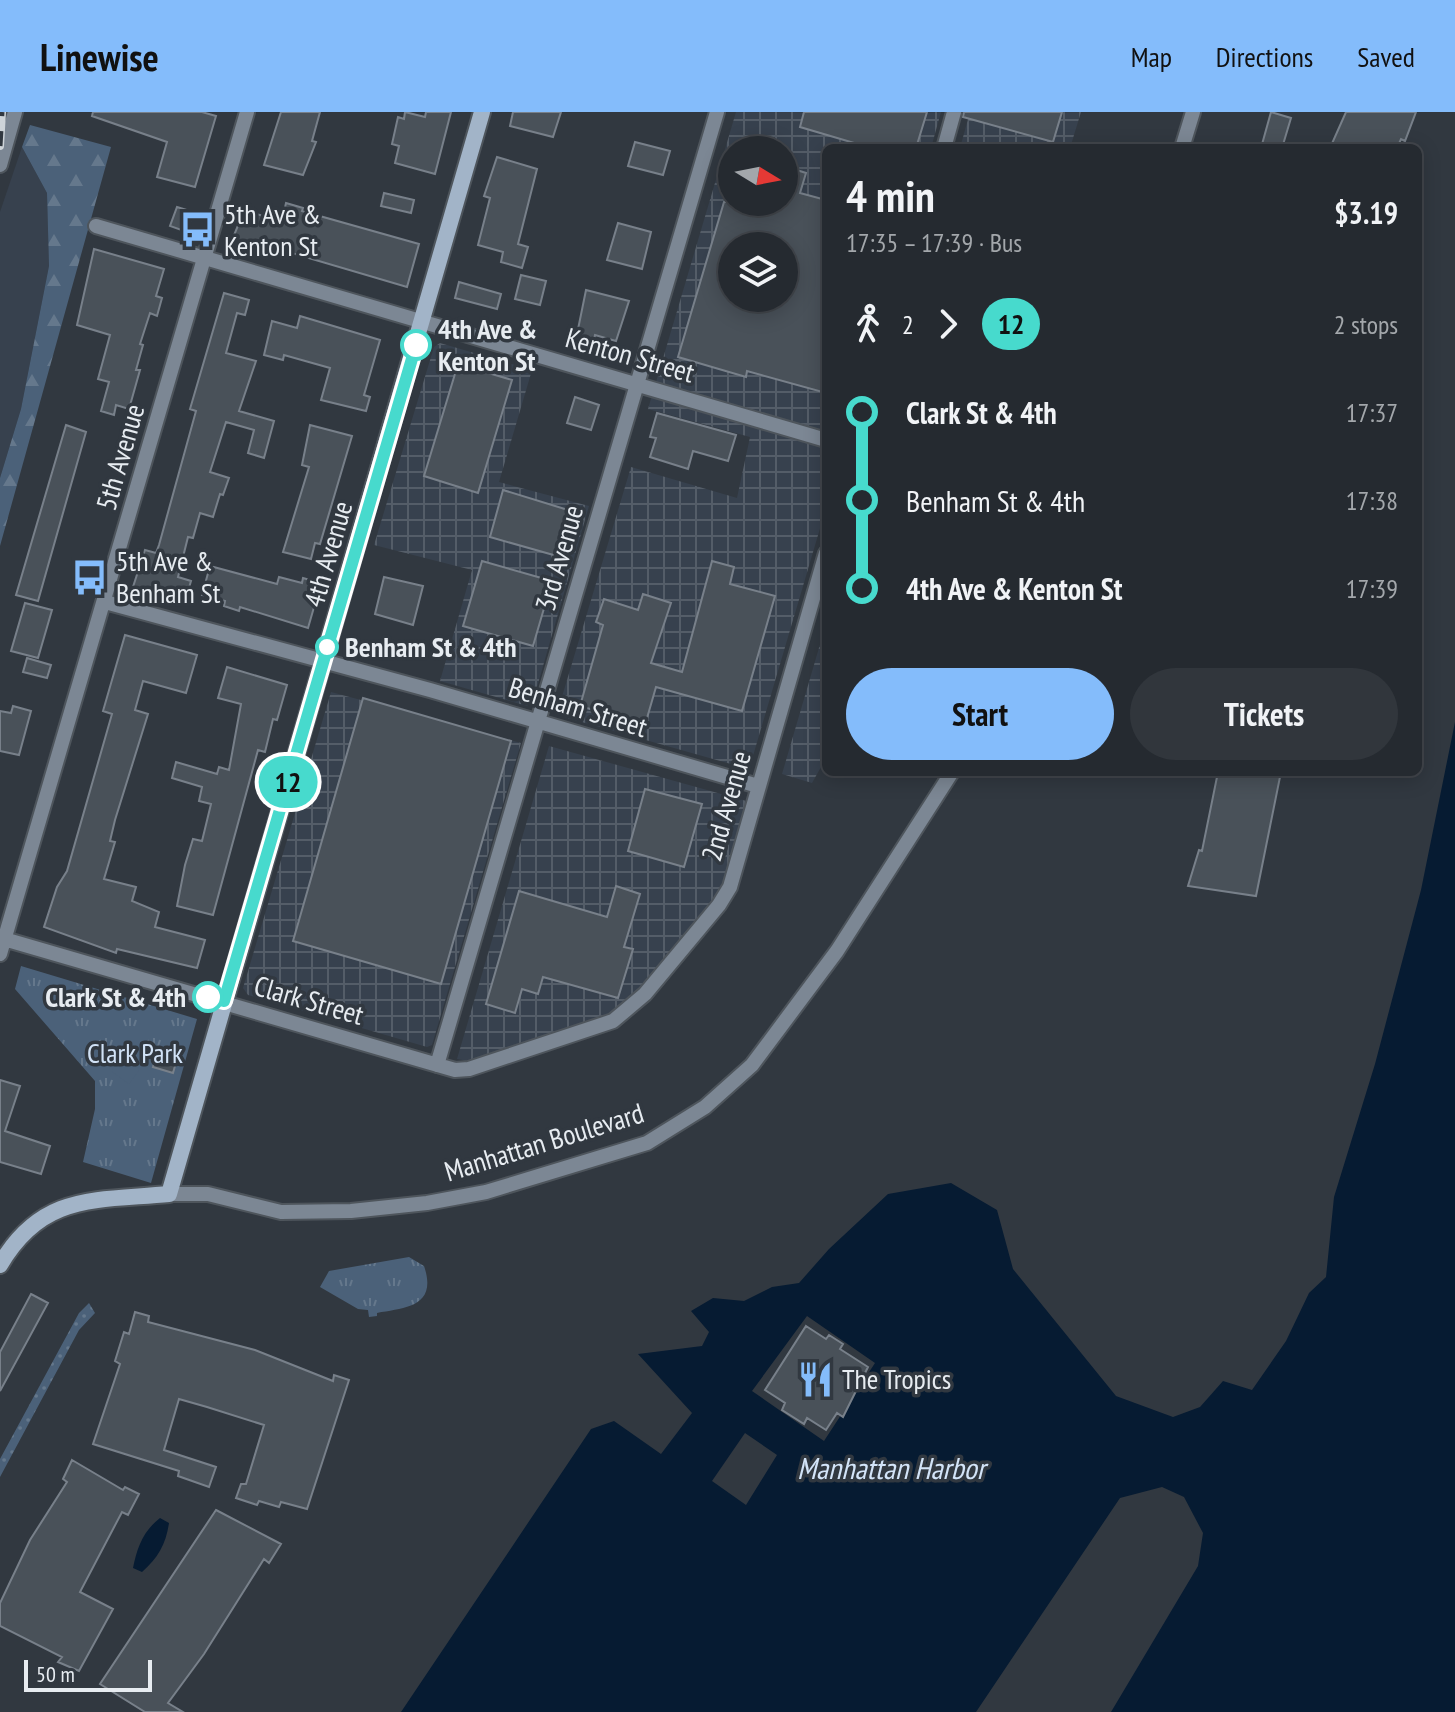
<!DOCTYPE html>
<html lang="en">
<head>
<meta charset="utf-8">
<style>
	:root { --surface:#252a30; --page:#31363c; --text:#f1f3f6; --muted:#a3a7ab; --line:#42464c; --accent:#84bcfb }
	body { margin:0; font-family:"PT Sans Narrow",sans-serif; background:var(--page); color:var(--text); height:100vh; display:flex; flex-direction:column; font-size:30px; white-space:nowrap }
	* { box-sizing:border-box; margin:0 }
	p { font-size:26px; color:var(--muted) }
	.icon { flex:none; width:44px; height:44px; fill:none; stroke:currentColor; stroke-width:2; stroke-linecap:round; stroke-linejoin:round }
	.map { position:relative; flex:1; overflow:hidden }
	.panel { position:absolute; left:822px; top:32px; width:600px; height:632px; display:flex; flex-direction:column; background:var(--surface); border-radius:12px; box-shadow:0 4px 20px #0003,0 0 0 2px var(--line) }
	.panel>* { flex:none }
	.badge { padding:0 16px; border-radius:26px; font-size:28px; line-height:52px }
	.needle { width:52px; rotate:100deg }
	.buttons { position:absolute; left:718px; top:24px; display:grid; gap:16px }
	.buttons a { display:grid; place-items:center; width:80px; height:80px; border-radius:50%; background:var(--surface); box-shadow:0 4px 20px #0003,0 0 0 2px var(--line); font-size:40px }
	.scale { position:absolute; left:24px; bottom:20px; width:128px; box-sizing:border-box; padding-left:8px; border:4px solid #e7ecf1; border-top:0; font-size:22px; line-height:28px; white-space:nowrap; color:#e7ecf1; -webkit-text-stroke:6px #313840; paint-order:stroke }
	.map>.badge { position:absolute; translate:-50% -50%; box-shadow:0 0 0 4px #fff }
	.legs { display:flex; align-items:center; gap:12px; height:88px; padding:0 24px; font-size:26px }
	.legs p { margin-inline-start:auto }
	.overview { display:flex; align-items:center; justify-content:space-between; height:136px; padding:0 24px }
	h1 { font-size:44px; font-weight:700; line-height:60px }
	.action { display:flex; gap:16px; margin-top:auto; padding:16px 24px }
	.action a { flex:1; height:92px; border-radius:48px; background:var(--accent); color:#111; font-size:32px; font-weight:700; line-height:92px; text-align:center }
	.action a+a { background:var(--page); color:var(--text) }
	ul { padding:0 24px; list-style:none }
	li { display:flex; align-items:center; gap:28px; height:88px; font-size:30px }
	li i { display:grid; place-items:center; width:12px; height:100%; margin:0 10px; background:currentColor }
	li i::after { content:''; width:20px; height:20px; margin:-10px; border:6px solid; border-radius:50%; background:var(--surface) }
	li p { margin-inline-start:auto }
	li:first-child i { background:linear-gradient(#0000 50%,currentColor 0) }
	li:last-child i { background:linear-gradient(currentColor 50%,#0000 0) }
	header { display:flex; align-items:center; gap:48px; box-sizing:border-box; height:112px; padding:0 40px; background:var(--accent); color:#111 }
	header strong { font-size:38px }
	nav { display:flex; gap:44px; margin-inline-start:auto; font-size:28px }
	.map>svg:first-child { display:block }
</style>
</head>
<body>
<header>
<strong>Linewise</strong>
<nav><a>Map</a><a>Directions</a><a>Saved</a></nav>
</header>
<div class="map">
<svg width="1455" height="1600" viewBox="0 0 1455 1600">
	<defs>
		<pattern id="industrial-grid" width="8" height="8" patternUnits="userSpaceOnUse" patternTransform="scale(2)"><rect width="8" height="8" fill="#37414e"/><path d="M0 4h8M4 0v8" fill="none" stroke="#545d68"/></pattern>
		<pattern id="grass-dots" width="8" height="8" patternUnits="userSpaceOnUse" patternTransform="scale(2)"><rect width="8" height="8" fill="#4b6179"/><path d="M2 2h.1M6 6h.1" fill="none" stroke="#65788c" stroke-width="1.8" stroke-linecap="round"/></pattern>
		<pattern id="forest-firs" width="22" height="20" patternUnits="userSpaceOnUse" patternTransform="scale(2)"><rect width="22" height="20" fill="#4b6179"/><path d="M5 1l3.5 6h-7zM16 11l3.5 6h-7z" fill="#65788c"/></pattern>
		<pattern id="park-tufts" width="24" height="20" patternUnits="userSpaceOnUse" patternTransform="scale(2)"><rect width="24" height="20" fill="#4b6179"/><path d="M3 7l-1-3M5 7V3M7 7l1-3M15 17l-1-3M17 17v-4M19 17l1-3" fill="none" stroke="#65788c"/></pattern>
	</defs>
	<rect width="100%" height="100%" fill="#313840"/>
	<path fill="#37414e" d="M22,35L47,81L49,154L21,297L0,366V100Z"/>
	<path fill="url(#industrial-grid)" fill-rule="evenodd" d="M736,0H941L931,36H826V396L750,654L745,656L564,605L558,598L631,355L737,386L750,325L648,297ZM732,38H784V90H732ZM732,134H784V186H732Z
		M970,0H1081L1070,36H960Z
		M440,231L532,258L499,370L589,394L533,589L527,594L440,569L472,458L374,433L434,235Z
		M826,512V646L812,671L782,662Z
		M331,580L521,631L432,933L427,935L248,883L243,876Z
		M549,634L750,690L725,768L709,795L668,849L612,902L468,949L457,947Z"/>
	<path fill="url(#grass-dots)" d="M89,1191L95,1201L79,1218L0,1365V1347L79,1201Z"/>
	<path fill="url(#forest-firs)" d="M30,13L111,35L0,434V366L21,297L49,154L47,81L22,35Z"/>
	<path fill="url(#park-tufts)" d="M21,854L197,907L151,1071L83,1050L95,997V969L15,877Z
		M409,1145L424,1154C438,1195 405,1196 377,1201V1204L369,1205L368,1198L358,1197L320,1175L329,1159Z"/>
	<path fill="#4b6179" d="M122,944L140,957L129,972L111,959Z"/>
	<path fill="#061b32" d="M1455,610V1600H1111L1198,1454L1203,1421L1184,1385L1162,1375L1120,1386L976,1600H401L591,1317L614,1309L661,1342L692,1301L638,1242L702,1234L709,1220L691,1199L713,1186L744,1189L772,1175L799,1171L829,1137L888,1082L951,1071L997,1098L1013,1157L1116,1284L1173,1305L1200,1295L1223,1269L1252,1278L1286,1229L1309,1181L1326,1165L1334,1085L1375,952L1421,778Z
		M160,1406L169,1411C166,1432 158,1446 142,1460L133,1456C137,1436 143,1419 160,1406Z"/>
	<path fill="#313840" d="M807,1204L875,1251L824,1329L752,1279Z
		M745,1321L777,1343L746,1393L712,1369Z"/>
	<path fill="#495159" stroke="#78808a" stroke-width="2" fill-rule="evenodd" d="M93,0H202L216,4L195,75L157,65L167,30L92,4Z
		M281,0H320L312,29L316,30L303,63L264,53Z
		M405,0L425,5L426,0H451L435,62L395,51L399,34L392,32L398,5L404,7Z
		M513,0H561L553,25L510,14Z
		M804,0H927L916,36H871L800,15Z
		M964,0H1062L1053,30L963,5Z
		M1271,0L1291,6L1282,36H1261Z
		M1346,0H1416L1405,29L1401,27L1397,36H1330Z
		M635,30L670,39L663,63L628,54Z
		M497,45L537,57L518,132L528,135L522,156L501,150L503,140L478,133L490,86L484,84Z
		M784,54L806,61L800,81L826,88V281L747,259L746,265L678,245L724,90H784ZM732,134H784V186H732Z
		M384,81L414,88L411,101L381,94Z
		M286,91L303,96L302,99L419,132L407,175L251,129V132L232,128L244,99L264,104L267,95L284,100Z
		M177,95L193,100L187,120L170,114Z
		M618,111L651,120L642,157L607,148Z
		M94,137L164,157L156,184L162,186L157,204L150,201L140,232L143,233L136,258H140L129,297L116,293L114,303L101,299L109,270L98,267L110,223L77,213Z
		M521,163L546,169L540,193L515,187Z
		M459,170L501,182L497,197L455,186Z
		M586,178L629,189L616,229L595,223L592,236L575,232Z
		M224,181L249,188L245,203L237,201L226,241L256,249L239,299L274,309L264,346L248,341L254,318L226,310L210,360L229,366L223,383L220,382L213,405L200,401L193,426L188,425L178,465L191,469L186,486L169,481L167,488L132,478L145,438L156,441L159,433L196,299L190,297Z
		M300,204L380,228L364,283L370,285L366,299L321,288L330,256L284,243L283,248L264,243L272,209L297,216Z
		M458,252L512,268L478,381L424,364Z
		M575,285L599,293L591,318L567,311Z
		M657,301L736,323L728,349L693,339L688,357L650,345L656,326L650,325Z
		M66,313L86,320L38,489L16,483Z
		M310,313L352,324L320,432L315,431L311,447L283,440L309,355L302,353Z
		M503,378L568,398L557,444L490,425Z
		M482,449L552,469L533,534L463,514Z
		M712,449L734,455L730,472L775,484L742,599L656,575L645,613L580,594L603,513L596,510L604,487L638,498L643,482L671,491L651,551L682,560Z
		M210,454L277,472L279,465L302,471L303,466L321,471L308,516L240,495L239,499L224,494L225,489L202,483Z
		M384,465L423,474L413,513L375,502Z
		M25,491L52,498L38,546L11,539Z
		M125,523L197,543L186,581L143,569L135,598L148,602L115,708L110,729L115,730L104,767L136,775L132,789L159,800L155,815L205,828L197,856L117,837L116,841L44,815L57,775L67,759L112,602L103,599Z
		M27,546L51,553L47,566L23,560Z
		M227,555L287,573L277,608L273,607L265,640L258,638L213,803L177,794L185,753L193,727L202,729L211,692L199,689L202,675L172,666L176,650L217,662L219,655L229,658L241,592L218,586Z
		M363,586L511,629L441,872L293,829Z
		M13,594L31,599L19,643L0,639V599L11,601Z
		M1218,660H1281L1256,784L1188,774L1199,738L1202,739Z
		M645,677L702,692L684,755L628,739Z
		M616,774L640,782L624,835L633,837L618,886L543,865L538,882L522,877L515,901L486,892L519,779L607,805Z
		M157,941L177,947L173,961L153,955Z
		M0,968L20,974L5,1019L50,1034L41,1062L0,1050Z
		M31,1182L48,1191L0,1279V1240Z
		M135,1200L149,1204L148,1210L255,1238L333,1269L334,1263L349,1268L307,1397L281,1390L279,1395L259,1389L257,1393L236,1386L241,1372H246L264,1313L207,1295L179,1287L164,1338L216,1355L209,1375L178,1364L179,1359L93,1332L120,1252L115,1249L124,1220L129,1222Z
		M806,1214L826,1227L829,1223L843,1232L840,1237L868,1255L843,1305L837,1301L826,1318L807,1306L804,1312L782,1298L785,1291L765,1278Z
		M72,1348L123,1378L125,1375L139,1382L128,1403L122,1400L80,1480L113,1497L79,1559L58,1550L62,1545L0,1514V1491L30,1428L67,1370L63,1367Z
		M216,1398L281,1432L269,1451L264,1447L204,1542L168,1591L183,1600H145L100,1572Z"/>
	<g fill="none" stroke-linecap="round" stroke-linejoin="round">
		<defs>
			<path id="street" d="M944,36L954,0
				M1182,36L1193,0
				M0,53L15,0
				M96,114L826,328
				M105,490L430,578L758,674
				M4,827L455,958L469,957L613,909L645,882L719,793L730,775L826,441
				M0,842L247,0
				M437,953L717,0
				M169,1082H208L281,1100L351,1099L427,1091L486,1080L647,1031L705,995L752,953L837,839L952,660"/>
			<path id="secondary" d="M0,1153C42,1081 95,1089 169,1082L482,0"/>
		</defs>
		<use href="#street" stroke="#4e555c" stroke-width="18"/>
		<use href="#secondary" stroke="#4e555c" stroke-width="20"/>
		<use href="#street" stroke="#7c8794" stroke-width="14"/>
		<use href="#secondary" stroke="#a2b4c8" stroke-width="16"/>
		<defs>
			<path id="rail" d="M0,34L2,0"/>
		</defs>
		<use href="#rail" stroke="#ced4d9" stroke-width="8"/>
		<use href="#rail" stroke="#313840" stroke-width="5" stroke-dasharray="15" stroke-linecap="butt"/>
	</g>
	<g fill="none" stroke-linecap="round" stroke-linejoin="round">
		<defs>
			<path id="line-1" d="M208,885L224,889L416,233"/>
		</defs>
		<use href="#line-1" stroke="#fff" stroke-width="18"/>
		<use href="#line-1" stroke="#47dacd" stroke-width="12"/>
	</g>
	<defs>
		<symbol id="bus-bare" viewBox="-9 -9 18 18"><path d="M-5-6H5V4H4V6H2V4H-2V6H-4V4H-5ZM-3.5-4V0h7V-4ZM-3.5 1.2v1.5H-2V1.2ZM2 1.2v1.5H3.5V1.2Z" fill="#84bcfb" stroke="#313840" stroke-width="2.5" paint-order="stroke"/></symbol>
		<symbol id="restaurant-bare" viewBox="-9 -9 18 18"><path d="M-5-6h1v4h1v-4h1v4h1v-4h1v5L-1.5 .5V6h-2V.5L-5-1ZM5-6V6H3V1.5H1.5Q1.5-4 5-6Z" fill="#84bcfb" stroke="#313840" stroke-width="2.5" paint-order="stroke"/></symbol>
	</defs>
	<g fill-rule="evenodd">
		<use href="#bus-bare" x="172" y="92" width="51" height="51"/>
		<use href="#bus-bare" x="64" y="440" width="51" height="51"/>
		<use href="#restaurant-bare" x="790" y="1242" width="51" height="51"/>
	</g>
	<g fill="#fff" stroke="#47dacd" stroke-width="4">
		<circle cx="416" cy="233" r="14"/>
		<circle cx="327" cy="535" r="10"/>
		<circle cx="208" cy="885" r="14"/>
	</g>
	<g text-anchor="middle" stroke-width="7" stroke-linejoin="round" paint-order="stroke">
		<g font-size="28" fill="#e7ecf1" stroke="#313840" text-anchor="start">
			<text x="224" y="112">5th Ave &amp;<tspan x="224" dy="32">Kenton St</tspan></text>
			<text x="116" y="459">5th Ave &amp;<tspan x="116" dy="32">Benham St</tspan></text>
			<text x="842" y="1277">The Tropics</text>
		</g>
		<g font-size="28" font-weight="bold" fill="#e7ecf1" stroke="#313840" text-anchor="start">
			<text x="438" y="227">4th Ave &amp;<tspan x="438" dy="32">Kenton St</tspan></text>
			<text x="345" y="545">Benham St &amp; 4th</text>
			<text x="186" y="895" text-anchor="end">Clark St &amp; 4th</text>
		</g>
		<g font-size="28" fill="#e7ecf1" stroke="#313840">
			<text transform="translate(630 243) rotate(16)" y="10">Kenton Street</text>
			<text transform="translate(120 345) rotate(-74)" y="10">5th Avenue</text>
			<text transform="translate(328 442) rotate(-74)" y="10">4th Avenue</text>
			<text transform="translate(559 446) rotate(-74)" y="10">3rd Avenue</text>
			<text transform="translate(578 595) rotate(17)" y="10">Benham Street</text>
			<text transform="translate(726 694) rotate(-74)" y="10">2nd Avenue</text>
			<text transform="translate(309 888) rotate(16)" y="10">Clark Street</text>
			<text transform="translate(544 1030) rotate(-17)" y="10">Manhattan Boulevard</text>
		</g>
		<g font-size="28" fill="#d1e2f6" stroke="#313840">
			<text x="135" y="951">Clark Park</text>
		</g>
		<g font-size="30" font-style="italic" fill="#d3e4f8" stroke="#313840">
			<text x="891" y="1367">Manhattan Harbor</text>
		</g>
	</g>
</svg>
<div class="buttons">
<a><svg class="needle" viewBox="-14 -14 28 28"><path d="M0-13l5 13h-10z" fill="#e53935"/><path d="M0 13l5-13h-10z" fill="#a3a7ab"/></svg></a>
<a><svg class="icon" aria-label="layers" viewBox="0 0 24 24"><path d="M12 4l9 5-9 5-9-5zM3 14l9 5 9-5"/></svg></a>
</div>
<div class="scale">50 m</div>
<b class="badge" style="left:288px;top:670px;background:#47dacd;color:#111">12</b>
<section class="panel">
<div class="overview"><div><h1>4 min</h1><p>17:35 – 17:39 · Bus</p></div><b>$3.19</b></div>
<div class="legs"><svg class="icon" aria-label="walk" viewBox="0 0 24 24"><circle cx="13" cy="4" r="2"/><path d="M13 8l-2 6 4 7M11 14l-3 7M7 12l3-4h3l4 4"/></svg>2<svg class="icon" aria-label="forward" viewBox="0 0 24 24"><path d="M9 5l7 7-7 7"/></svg><b class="badge" style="background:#47dacd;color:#111">12</b><p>2 stops</p></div>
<ul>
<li><i style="color:#47dacd"></i><b>Clark St &amp; 4th</b><p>17:37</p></li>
<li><i style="color:#47dacd"></i><span>Benham St &amp; 4th</span><p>17:38</p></li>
<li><i style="color:#47dacd"></i><b>4th Ave &amp; Kenton St</b><p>17:39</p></li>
</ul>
<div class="action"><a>Start</a><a>Tickets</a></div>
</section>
</div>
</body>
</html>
